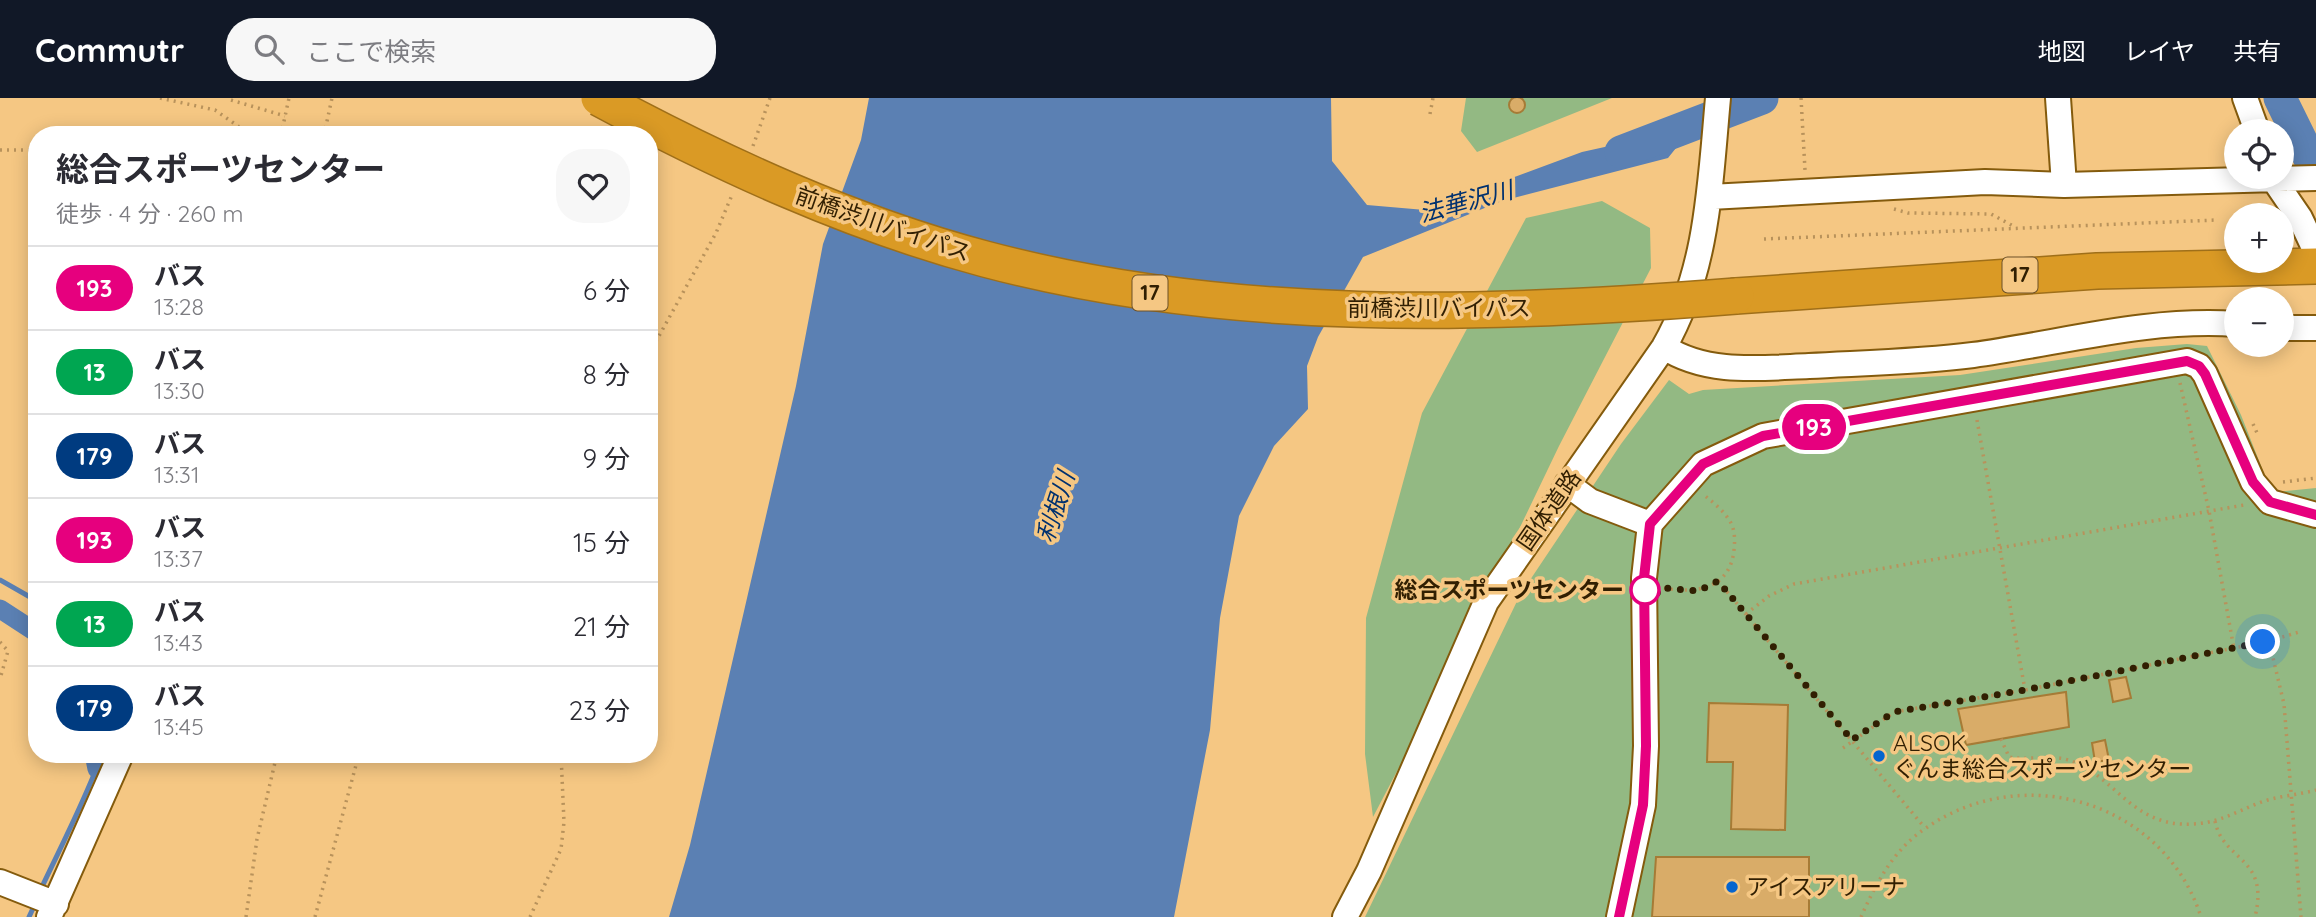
<!DOCTYPE html>
<html lang="ja">
<head>
<meta charset="utf-8">
<style>
	:root { --surface:#fff; --page:#f7f7f7; --text:#2b2b33; --muted:#7c7c81; --line:#e1e1e2; --accent:#111827 }
	body { margin:0; font-family:Quicksand,"Noto Sans JP",sans-serif; background:var(--page); color:var(--text); height:100vh; display:flex; flex-direction:column; font-size:26px; white-space:nowrap }
	* { box-sizing:border-box; margin:0 }
	p { font-size:23px; color:var(--muted) }
	.icon { flex:none; width:38px; height:38px; fill:none; stroke:currentColor; stroke-width:2; stroke-linecap:round; stroke-linejoin:round }
	.map { position:relative; flex:1; overflow:hidden }
	.drawer { position:absolute; left:28px; top:28px; width:630px; height:637px; display:flex; flex-direction:column; background:var(--surface); border-radius:28px; box-shadow:0 4px 18px #0003 }
	.drawer>* { flex:none }
	.badge { padding:0 14px; border-radius:23px; font-size:24px; line-height:46px }
	.controls { position:absolute; left:2224px; top:21px; display:grid; gap:14px }
	.controls a { display:grid; place-items:center; width:70px; height:70px; border-radius:50%; background:var(--surface); box-shadow:0 4px 18px #0003; font-size:35px }
	.you { position:absolute; width:35px; height:35px; margin:-18px; border:5px solid #fff; border-radius:50%; background:#1a73e8; box-shadow:0 0 0 10px #1a73e833 }
	.map>.badge { position:absolute; translate:-50% -50%; box-shadow:0 0 0 4px #fff }
	.round { display:grid; place-items:center; flex:none; width:74px; height:74px; border-radius:28px; background:var(--page) }
	.head { display:flex; align-items:center; justify-content:space-between; height:119px; padding:0 28px }
	h1 { font-size:33px; font-weight:700; line-height:52px }
	ul { padding:0; list-style:none }
	li { display:flex; align-items:center; gap:21px; height:84px; padding:0 28px; border-top:2px solid var(--line) }
	li div { flex:1 }
	li b { display:block; font-size:26px }
	li em { font-style:normal }
	li .badge { min-width:77px; font-weight:700; text-align:center }
	header { display:flex; align-items:center; gap:42px; box-sizing:border-box; height:98px; padding:0 35px; background:var(--accent); color:#fff }
	header strong { font-size:33px }
	nav { display:flex; gap:38px; margin-inline-start:auto; font-size:24px }
	.search { width:490px; height:63px; background:var(--page); display:flex; align-items:center; gap:18px; box-sizing:border-box; padding:0 24px; border-radius:28px; color:var(--muted); font-size:26px }
	.map>svg:first-child { display:block }
</style>
</head>
<body>
<header>
<strong>Commutr</strong>
<div class="search"><svg class="icon" aria-label="search" viewBox="0 0 24 24"><circle cx="10" cy="10" r="6"/><path d="M15 15l6 6"/></svg>ここで検索</div>
<nav><a>地図</a><a>レイヤ</a><a>共有</a></nav>
</header>
<div class="map">
<svg width="2316" height="819" viewBox="0 0 2316 819">
	<rect width="100%" height="100%" fill="#f5c783"/>
	<path fill="#93b983" d="M1466,0H1612L1477,54L1461,33Z
		M1602,103L1650,130L1651,170L1559,348L1466,542L1373,719L1365,656L1366,520L1422,315L1526,120Z
		M2187,246L2207,248L2241,317L2265,378L2276,394L2316,390V819H1365L1520,497L1621,346L1669,282L1689,296L1703,292L1960,277L2136,250Z"/>
	<path fill="#5b80b3" d="M869,0H1331L1332,63L1367,107L1425,112L1582,54L1659,37L1680,45L1668,60L1502,103L1363,159L1318,239L1307,268L1308,311L1274,348L1239,418L1220,520L1210,632L1174,819H669L690,747L796,288L823,146L861,42Z"/>
	<g fill="none" stroke-linecap="round" stroke-linejoin="round">
		<path stroke="#5b80b3" stroke-width="5" d="M0,482L37,503
			M40,793C61,748 85,703 102,656
			M29,819L35,806"/>
		<path stroke="#5b80b3" stroke-width="19" d="M0,511L37,535
			M94,656L97,671"/>
		<path stroke="#5b80b3" stroke-width="33" d="M2280,0L2316,73
			M1621,54L1762,0"/>
	</g>
	<path fill="#d9ac68" stroke="#a67b36" stroke-width="2" d="M1509 7a8 8 0 1 1 16 0a8 8 0 1 1-16 0Z
		M2126,579L2131,600L2113,604L2109,582Z
		M2066,594L2069,629L1966,647L1958,611Z
		M1709,605L1788,607L1785,732L1731,731L1733,664H1707Z
		M2105,642L2109,662L2095,664L2092,645Z
		M1656,759H1809V819H1652Z"/>
	<g fill="none" stroke-linecap="round" stroke-linejoin="round">
		<defs>
			<path id="minor" d="M2058,0L2064,87
				M2245,0L2257,33
				M2272,79L2300,120L2316,154
				M1710,99L1985,84L2064,87L2316,80
				M2282,230H2316
				M1664,249C1707,277 1760,270 1809,268C1863,265 1919,264 1973,257C2061,245 2147,220 2236,226
				M1567,386L1590,403L1650,426
				M0,784L56,806
				M49,819L121,656
				M1345,819L1369,773L1486,504L1664,249C1708,172 1710,86 1718,0
				M1619,819L1643,707L1646,648L1644,480L1650,426L1703,366L1763,338L2187,263L2199,268L2205,276L2253,384L2270,404L2316,417"/>
			<path id="highway" d="M1736,198L2097,173L2316,168"/>
		</defs>
		<use href="#minor" stroke="#845b0d" stroke-width="28"/>
		<use href="#highway" stroke="#9f6f19" stroke-width="38"/>
		<path stroke="#b8925b" stroke-width="3.5" stroke-dasharray="2 5" stroke-linecap="butt" d="M160,0L215,12L238,28L241,37
			M1801,0L1805,72
			M231,2L285,18
			M1430,16L1433,0
			M281,37L289,0
			M324,37L332,0
			M753,48L770,0
			M0,52H34
			M1894,111L1908,115L1991,116L2015,129
			M1764,141L2216,122
			M649,256L716,135L732,97
			M2180,285L2209,413L2234,551
			M1977,322L2025,592
			M2253,326L2258,337
			M2283,384L2316,380
			M1718,483L1925,730
			M1664,490C1696,496 1730,491 1734,452C1735,443 1735,433 1731,425C1725,414 1714,405 1704,397
			M1746,516L1769,498L1794,486L2244,407
			M2269,543L2299,534
			M0,544L8,553L0,581
			M2001,641L2009,659C2028,663 2049,656 2068,662C2115,676 2131,730 2193,726C2218,725 2236,714 2259,705C2276,698 2298,697 2316,692
			M1843,650L1894,614L2025,592L2269,543L2284,606L2301,819
			M2215,723C2223,764 2270,758 2255,819
			M246,819L257,741L277,656
			M315,819L359,656
			M530,819L561,751L564,724L561,656
			M1861,819C1876,785 1894,751 1926,730C2024,662 2164,704 2201,819"/>
		<use href="#minor" stroke="#fff" stroke-width="24"/>
		<use href="#highway" stroke="#da9a25" stroke-width="35"/>
		<defs>
			<path id="highway-bridge" d="M599,0C722,66 850,125 985,161C1230,226 1487,218 1736,198"/>
		</defs>
		<use href="#highway-bridge" stroke="#9f6f19" stroke-width="38" stroke-linecap="butt"/>
		<use href="#highway-bridge" stroke="#da9a25" stroke-width="35"/>
	</g>
	<g fill="none" stroke-linecap="round" stroke-linejoin="round">
		<defs>
			<path id="line" d="M1619,819L1643,707L1646,648L1644,480L1650,426L1703,366L1763,338L2187,263L2199,268L2205,276L2253,384L2270,404L2316,417"/>
		</defs>
		<use href="#line" stroke="#fff" stroke-width="16"/>
		<use href="#line" stroke="#e6007e" stroke-width="10"/>
		<path stroke="#311f02" stroke-width="7" stroke-dasharray="0 12.6" d="M1645,492L1659,495L1664,490L1698,493L1718,483L1852,642L1894,614L2025,592L2263,544"/>
	</g>
	<circle fill="#fff" stroke="#e6007e" stroke-width="3.5" cx="1645" cy="492" r="14"/>
	<g fill="#0665ce" stroke="#f5c783" stroke-width="2.5">
		<circle cx="1879" cy="658" r="7"/>
		<circle cx="1732" cy="789" r="7"/>
	</g>
	<g text-anchor="middle" stroke-width="7" stroke-linejoin="round" paint-order="stroke">
		<g fill="#f5c783" stroke="#6c5129" stroke-width="2">
			<rect x="2002.5" y="159.5" width="35" height="35" rx="5"/>
			<rect x="1132.5" y="177.5" width="35" height="35" rx="5"/>
		</g>
		<g font-size="21" font-weight="bold" fill="#311f02">
			<text x="2020" y="184">17</text>
			<text x="1150" y="202">17</text>
		</g>
		<g font-size="23" fill="#311f02" stroke="#f5c783">
			<text transform="translate(883 126) rotate(19)" y="8">前橋渋川バイパス</text>
			<text x="1439" y="218">前橋渋川バイパス</text>
			<text transform="translate(1549 412) rotate(-55)" y="8">国体道路</text>
		</g>
		<g font-size="23" font-weight="bold" fill="#311f02" stroke="#f5c783" text-anchor="end">
			<text x="1624" y="500">総合スポーツセンター</text>
		</g>
		<g font-size="23" fill="#311f02" stroke="#f5c783" text-anchor="start">
			<text x="1893" y="653">ALSOK<tspan x="1893" dy="26">ぐんま総合スポーツセンター</tspan></text>
			<text x="1746" y="797">アイスアリーナ</text>
		</g>
		<g font-size="24" font-style="italic" fill="#00316f" stroke="#f5c783">
			<text transform="translate(1466 104) rotate(-15)" y="8">法華沢川</text>
			<text transform="translate(1056 409) rotate(-72)" y="8">利根川</text>
		</g>
	</g>
</svg>
<div class="controls">
<a><svg class="icon" aria-label="locate" viewBox="0 0 24 24"><circle cx="12" cy="12" r="6"/><path d="M12 2v4M12 18v4M2 12h4M18 12h4"/></svg></a>
<a>+</a>
<a>−</a>
</div>
<div class="you" style="left:2263px;top:544px"></div>
<b class="badge" style="left:1814px;top:329px;background:#e6007e;color:#fff">193</b>
<section class="drawer">
<div class="head"><div><h1>総合スポーツセンター</h1><p>徒歩 · 4 分 · 260 m</p></div><a class="round"><svg class="icon" aria-label="heart" viewBox="0 0 24 24"><path d="M12 20l-8-8c-3-5 5-10 8-4 3-6 11-1 8 4z"/></svg></a></div>
<ul>
<li><span class="badge" style="background:#e6007e;color:#fff">193</span><div><b>バス</b><p>13:28</p></div><em>6 分</em></li>
<li><span class="badge" style="background:#00a651;color:#fff">13</span><div><b>バス</b><p>13:30</p></div><em>8 分</em></li>
<li><span class="badge" style="background:#003b80;color:#fff">179</span><div><b>バス</b><p>13:31</p></div><em>9 分</em></li>
<li><span class="badge" style="background:#e6007e;color:#fff">193</span><div><b>バス</b><p>13:37</p></div><em>15 分</em></li>
<li><span class="badge" style="background:#00a651;color:#fff">13</span><div><b>バス</b><p>13:43</p></div><em>21 分</em></li>
<li><span class="badge" style="background:#003b80;color:#fff">179</span><div><b>バス</b><p>13:45</p></div><em>23 分</em></li>
</ul>
</section>
</div>
</body>
</html>
